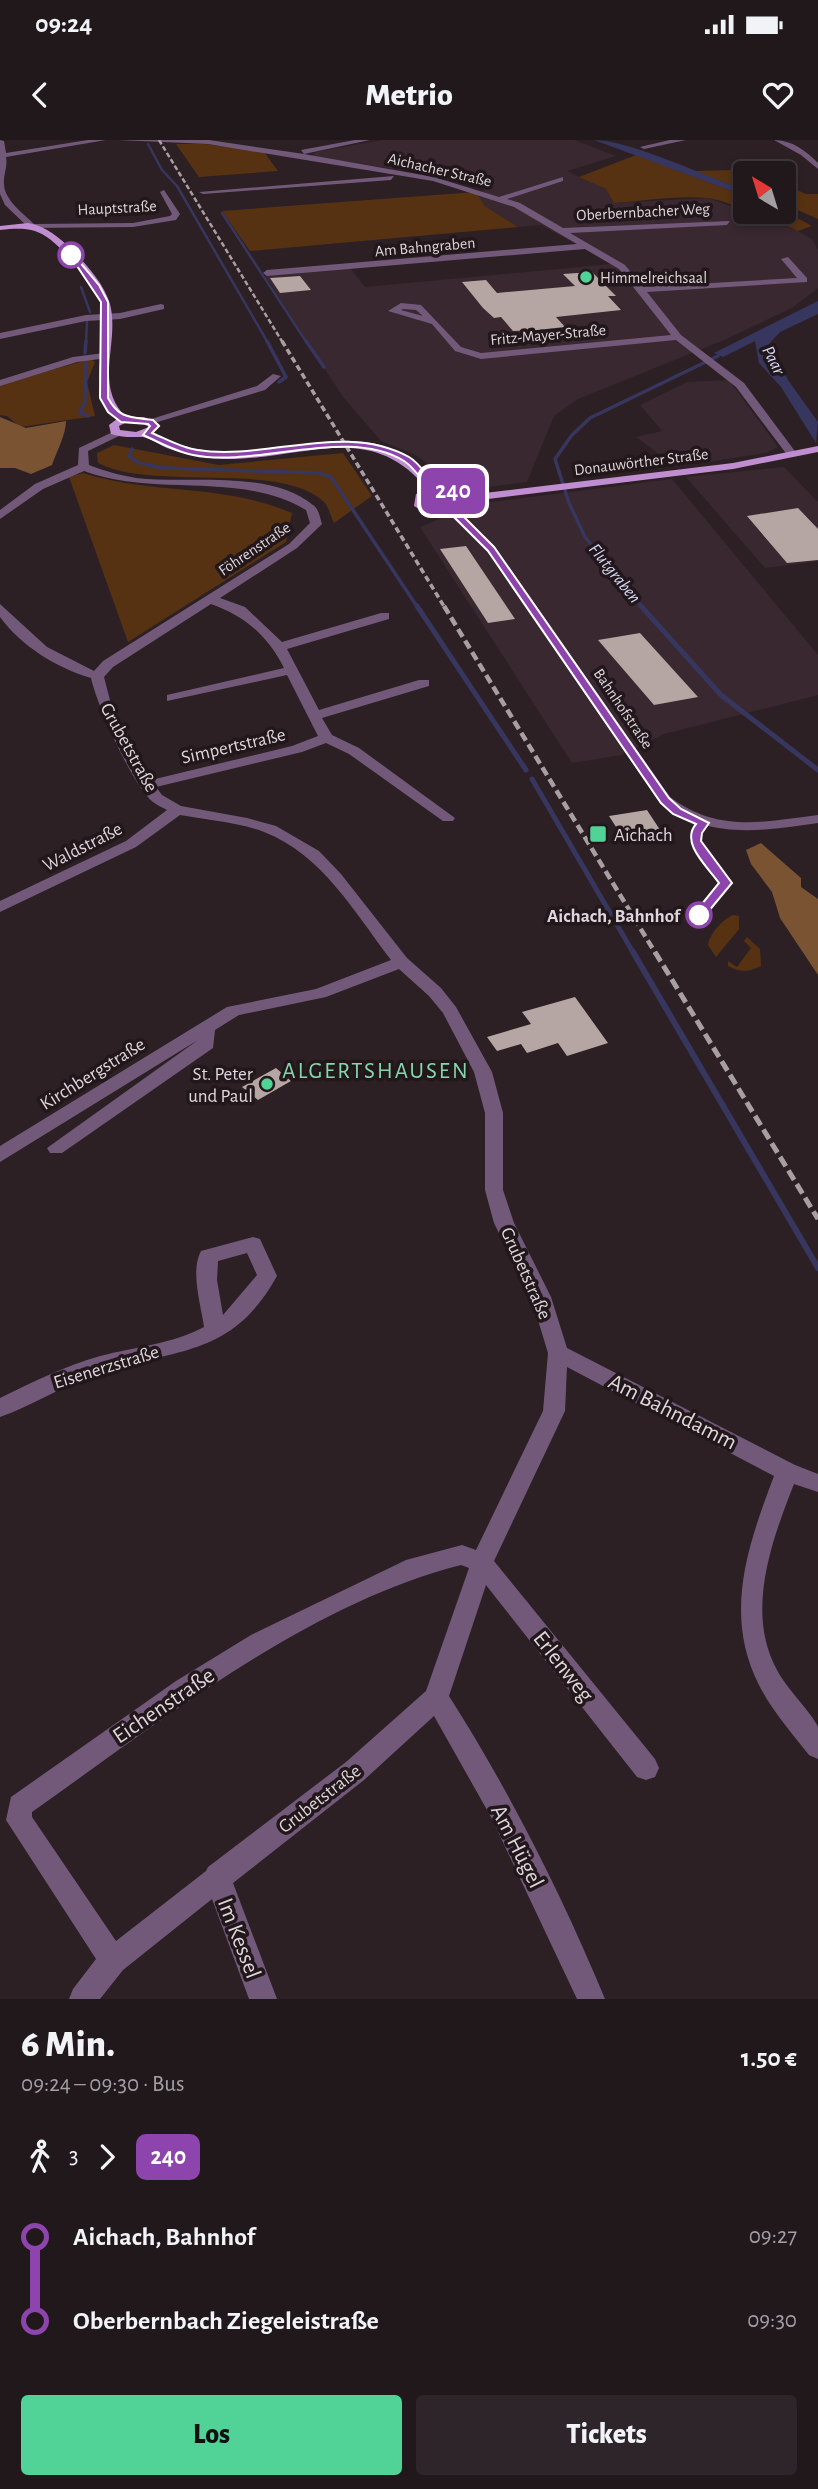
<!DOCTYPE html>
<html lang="de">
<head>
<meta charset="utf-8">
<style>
	:root { --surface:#21181c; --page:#2d2529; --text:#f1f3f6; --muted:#a2a0a3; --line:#3e373b; --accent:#51d398 }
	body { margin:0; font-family:"Alegreya Sans",sans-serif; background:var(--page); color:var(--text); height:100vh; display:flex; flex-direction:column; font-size:26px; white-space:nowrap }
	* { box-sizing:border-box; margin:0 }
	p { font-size:23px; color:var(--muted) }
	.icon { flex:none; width:38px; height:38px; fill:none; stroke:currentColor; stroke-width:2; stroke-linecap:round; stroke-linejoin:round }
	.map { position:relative; height:1859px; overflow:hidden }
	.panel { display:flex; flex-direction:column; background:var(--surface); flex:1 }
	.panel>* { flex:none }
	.badge { padding:0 14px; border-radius:10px; font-size:24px; line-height:46px }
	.needle { width:46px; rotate:322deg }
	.tools { position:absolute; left:733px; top:21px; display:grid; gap:14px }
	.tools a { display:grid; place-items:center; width:63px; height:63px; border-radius:7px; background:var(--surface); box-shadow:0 4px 10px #0003,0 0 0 2px var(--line); font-size:35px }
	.map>.badge { position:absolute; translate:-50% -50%; box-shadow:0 0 0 4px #fff }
	.legs { display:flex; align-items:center; gap:10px; height:77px; padding:0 21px; font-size:23px }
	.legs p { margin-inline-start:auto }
	.summary { display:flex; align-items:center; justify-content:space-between; height:119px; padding:0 21px }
	h1 { font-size:38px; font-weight:800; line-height:52px }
	.action { display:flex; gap:14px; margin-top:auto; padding:14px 21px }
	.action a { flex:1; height:80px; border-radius:7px; background:var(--accent); color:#111; font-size:28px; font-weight:800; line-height:80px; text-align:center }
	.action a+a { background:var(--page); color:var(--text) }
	ul { padding:0 21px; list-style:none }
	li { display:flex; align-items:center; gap:24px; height:84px; font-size:26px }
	li i { display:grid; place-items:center; width:10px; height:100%; margin:0 9px; background:currentColor }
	li i::after { content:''; width:18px; height:18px; margin:-9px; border:5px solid; border-radius:50%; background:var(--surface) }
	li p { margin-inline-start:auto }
	li:first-child i { background:linear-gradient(#0000 50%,currentColor 0) }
	li:last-child i { background:linear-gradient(currentColor 50%,#0000 0) }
	.status { display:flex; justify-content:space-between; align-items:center; height:49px; padding:0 35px; background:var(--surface); direction:ltr }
	.status svg { height:19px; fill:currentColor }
	header { display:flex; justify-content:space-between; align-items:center; height:91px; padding:0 21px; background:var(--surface); font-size:32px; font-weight:800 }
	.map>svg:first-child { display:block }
</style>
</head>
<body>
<div class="status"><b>09:24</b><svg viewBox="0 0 49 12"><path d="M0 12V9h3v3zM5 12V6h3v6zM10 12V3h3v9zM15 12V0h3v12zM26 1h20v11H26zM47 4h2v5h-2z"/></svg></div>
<header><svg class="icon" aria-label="back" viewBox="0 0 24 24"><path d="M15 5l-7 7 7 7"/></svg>Metrio<svg class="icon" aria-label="heart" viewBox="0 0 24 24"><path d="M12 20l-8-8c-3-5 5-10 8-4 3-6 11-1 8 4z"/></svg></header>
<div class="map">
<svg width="818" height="1859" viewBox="0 0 818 1859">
	<rect width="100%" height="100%" fill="#2c2025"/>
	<path fill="#39282f" d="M382,0H574L616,16L567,31L606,49L614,63L708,58L798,91L812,99L818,110V148L792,168L724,200L578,259L554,276L527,342L481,348L446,336L414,314L381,301L343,257L265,136L350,128L365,147L612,124L541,85L518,87L485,66L478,54L486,49L418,33L312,16L316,12Z
		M729,240L778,307L766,313L676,327L636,297L662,291L640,265L687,242Z
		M784,327L818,362V421L765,428L686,337Z
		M672,339L818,515V555L664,594L621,615L572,623L420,387L476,364Z"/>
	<path fill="#563212" d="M176,4H205L264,12L278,31L199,37Z
		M636,15L745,56L746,72L784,71L812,86L798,91C779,83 725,59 706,58C677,55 643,61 614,63L606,49L579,37Z
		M760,24L776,33H746L745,50L694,31L734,30Z
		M784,44L806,54H818V79L784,64Z
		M476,52L485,66L518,87L250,111L222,71Z
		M90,219L95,222L87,242L95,276L20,287L7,276L0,275V245Z
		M114,305L219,325L343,313L372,356L334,383C331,377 329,368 325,363C283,320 154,352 98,323L97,313Z
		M83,333C151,355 222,343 292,373L286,402L128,502L69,337Z
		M733,775L739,776V789L716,817L708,805C710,793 722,780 733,775Z
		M747,797L760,809L761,826C749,832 741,833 728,826V821L737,827L751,808L744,801Z"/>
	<path fill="#7a5333" d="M0,277L26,288L66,281C66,294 57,311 52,325L31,334L15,328H0Z
		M761,703L801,738V747L818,759V835L780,778L772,752L751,724L746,710Z"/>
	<path fill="#37365e" d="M594,0C630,0 707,37 745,50V56Z
		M818,161V174L780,192L769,204L788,240L818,282L816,303L781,247L759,223L755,201L723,217L714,213Z"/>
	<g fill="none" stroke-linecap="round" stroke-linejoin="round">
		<path stroke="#37365e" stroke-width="2.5" d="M148,4L162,30L177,46L268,203
			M222,73L307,203
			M81,147L90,172
			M86,203L87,181"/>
		<path stroke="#37365e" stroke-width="3.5" d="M267,201L286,237L279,242
			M306,201L324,227
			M85,213L86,201
			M86,221L85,261L80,273L88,276
			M132,309L129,316L139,323L163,328L319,333L331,337L418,468
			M643,468L585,397L569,363L555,319L572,295L590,278L718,216"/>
		<path stroke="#37365e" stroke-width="5" d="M417,466L526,630
			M641,466L721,555L818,630
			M532,639L634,814"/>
		<path stroke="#37365e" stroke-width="6" d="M633,812L818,1128"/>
	</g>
	<path fill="#b5a5a3" d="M592,132L616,156H608L621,170L556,177L565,187L537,190L513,191L501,177L494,178L483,168L462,142L486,140L497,153L575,146L563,134Z
		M300,136L311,150L280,153L270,138Z
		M798,368L818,389V420L787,423L747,376Z
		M466,406L515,479L488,483L440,409Z
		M640,493L698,557L654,565L598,500Z
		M647,670L666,699L627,704L609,676Z
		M575,857L608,903L567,916L558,903L527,913L521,904L497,911L487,897L531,884L522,872Z
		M276,928L291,941L258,960L242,947Z"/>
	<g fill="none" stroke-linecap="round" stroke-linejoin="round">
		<path fill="#72597a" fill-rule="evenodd" d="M0,0L4,1L6,13L88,0H106L6,17C8,27 3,35 4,44C4,60 24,74 34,84L133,83L170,76L172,74L160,52L164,50L180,74L176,80L133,87L29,88L5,65L0,54Z
			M118,0H209L304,14L301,10L355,0H370L304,14L434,37L499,57L563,37V41L507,59L520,63L563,88L730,81L727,85L570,93L625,125L643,147L797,138L781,119L788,117L807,138V142L647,152L681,195L744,243L797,314L788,316L736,247L676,200L481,219L455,211L432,184L388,171L401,163L421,165L461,207L481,213L671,195L619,129L585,109L267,136L263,133L267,130L577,104L514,67L433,41L208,4ZM403,169L416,170L423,176L401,170Z
			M670,0H686L644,9L640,7Z
			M774,0C792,0 806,11 818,23V29L801,15Z
			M394,36L391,40L203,54L199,52Z
			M161,164L164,165V169L120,179L86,181L0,199V193L86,175L120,173Z
			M104,213L107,214V218L77,222L0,246V240L73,217Z
			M273,234L281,236L265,250L154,283L145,281L257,246Z
			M117,290L121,291V295L88,311L89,325C105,331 119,335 136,338C188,344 270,329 313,365C319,369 320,378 322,384L320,386L297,408L220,458L245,467L282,502L381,473H389V479L287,509L319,570L419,540H429V546L322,578L332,595L359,608L455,678L453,681H443L349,614L326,603L302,612L156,647L162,655L181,666L247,678L276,686L319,711L341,734L407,818L441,848L456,867L492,932L503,973V1050L514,1083L551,1157L567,1208L795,1325L818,1334V1352L794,1344C772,1400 745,1472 777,1530C786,1548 812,1573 818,1587C818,1595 818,1610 818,1619L809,1615C792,1593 772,1571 759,1545C723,1474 748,1405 774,1336L567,1227L565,1271L494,1421L655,1619L659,1628L655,1637L646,1640L637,1637L486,1445L449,1556C510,1652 562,1755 605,1859H577L491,1677L434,1576L364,1640L233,1743L277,1859H249L212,1759L123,1830L100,1859H69L73,1849L96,1819L6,1680L11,1657L176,1541L251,1495L406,1420L462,1405L476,1410L543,1271L548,1213L531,1157L494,1083L485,1050V973L474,932L443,873L429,856L399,829L326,857L239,875L215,890L213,908L62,1013H50L47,1008L198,900L0,1022V1006L227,867L316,849L391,820C355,773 322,714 264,692C238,682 207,680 180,675L136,707L0,772V761L126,701L167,670C163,668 157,665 153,662C132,645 97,565 91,538C57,528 21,506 0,477V464L47,507L94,531L103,521L289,404L310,383L306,370C238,330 156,358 84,331L43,349L0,379V370L35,344L78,325L79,308ZM211,464C245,476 268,496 284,528L167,555V561L287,535L318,596L292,606L151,640L110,560L104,537L113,527ZM461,1425L469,1428L426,1551L346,1622L208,1727L206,1731L116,1801L32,1677V1672C161,1581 307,1464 461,1425Z
			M449,370H457L495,407L670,657C718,693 763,682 818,675V683C762,691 708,700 660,663L487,411L449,374Z
			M253,1097L260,1099L277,1136C230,1221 171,1207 94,1235C62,1246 32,1266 0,1277V1258C33,1242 65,1226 100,1216C135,1207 172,1204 204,1187C201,1165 190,1131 201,1111ZM247,1113L257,1135L223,1175L217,1140L218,1121Z"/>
		<path fill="#c08dd0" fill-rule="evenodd" d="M28,83C46,86 60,98 73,111C87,125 104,144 110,164C120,203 93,245 126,277H144L159,284L160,286L153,293C179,307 207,313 237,312C289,311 353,286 402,314C417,322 427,334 438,347L462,351L468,355L733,323L818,306V312L733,329L472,361L474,364C458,380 432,378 414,366L416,354L428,350C370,277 301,321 224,319C205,318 185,314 167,308C160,305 150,298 143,297C131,297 123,298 111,294L109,285L117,279C82,245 112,203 100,162C94,144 79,127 66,114C43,90 32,86 0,90V86ZM125,283H142L149,287L136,292L120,290L119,286ZM440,353L458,357L462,363L443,369L424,363L425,358Z"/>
		<path stroke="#a89fa3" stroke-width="2.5" stroke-dasharray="5 2.5" stroke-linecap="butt" d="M159,0L283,203"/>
		<path stroke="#a89fa3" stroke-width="3.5" stroke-dasharray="6 3.5" stroke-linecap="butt" d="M282,201L445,468"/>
		<path stroke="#a89fa3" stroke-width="4.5" stroke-dasharray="9 4.5" stroke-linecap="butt" d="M444,466L656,814"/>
		<path stroke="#a89fa3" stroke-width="5" stroke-dasharray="11 5" stroke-linecap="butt" d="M655,812L818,1079"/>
	</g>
	<path fill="#8e44ad" stroke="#fff" stroke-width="2" d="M69,114H73L99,145L108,162V258C119,279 131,277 153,280L159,286L152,293C166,299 182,308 197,310C266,321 344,281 409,317C420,323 429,339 438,348L455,349L470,355L473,364L459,372L494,407L669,658L681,669L709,683L702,693L701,701L732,743L703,778L693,775L719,743C707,726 680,703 696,684L673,674L661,663L488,411L450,373V370L464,363L463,358L454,354L432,353C424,343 414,327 404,321C348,286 256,328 193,315C176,312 159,302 143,295L150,286L148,284L121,282L108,272L100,258L101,162Z"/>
	<g fill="#fff" stroke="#8e44ad" stroke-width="3.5">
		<circle cx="71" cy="115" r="12"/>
		<circle cx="699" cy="775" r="12"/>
	</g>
	<g fill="#51d398" stroke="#22171b" stroke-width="2.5">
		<circle cx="586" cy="137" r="7"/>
		<rect x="589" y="685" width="18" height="18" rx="3.5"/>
		<circle cx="267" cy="944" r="7"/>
	</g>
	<g text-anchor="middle" stroke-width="7" stroke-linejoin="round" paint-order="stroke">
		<g font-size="16" fill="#ded6da" stroke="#22171b">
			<text transform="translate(440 29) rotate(13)" y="6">Aichacher Straße</text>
			<text transform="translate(117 67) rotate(-3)" y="6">Hauptstraße</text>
			<text transform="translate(643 71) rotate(-3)" y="6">Oberbernbacher Weg</text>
			<text transform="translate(425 106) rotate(-5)" y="6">Am Bahngraben</text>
			<text transform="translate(548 194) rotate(-5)" y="6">Fritz-Mayer-Straße</text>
			<text transform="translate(641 321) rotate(-7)" y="6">Donauwörther Straße</text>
			<text transform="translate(254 408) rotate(-34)" y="6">Föhrenstraße</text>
			<text transform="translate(624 568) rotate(56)" y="6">Bahnhofstraße</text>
		</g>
		<g font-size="16" fill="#ded6da" stroke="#22171b" text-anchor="start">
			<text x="600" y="143">Himmelreichsaal</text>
		</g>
		<g font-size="18" font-style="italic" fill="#d5d6f3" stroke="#22171b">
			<text transform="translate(774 220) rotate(63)" y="6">Paar</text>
			<text transform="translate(615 433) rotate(51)" y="6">Flutgraben</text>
		</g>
		<g font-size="19" fill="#ded6da" stroke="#22171b">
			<text transform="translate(233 605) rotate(-13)" y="7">Simpertstraße</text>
			<text transform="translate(130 607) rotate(61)" y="7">Grubetstraße</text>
			<text transform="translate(82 706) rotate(-27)" y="7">Waldstraße</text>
			<text transform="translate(92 933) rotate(-32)" y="7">Kirchbergstraße</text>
			<text transform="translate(527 1133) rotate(66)" y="7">Grubetstraße</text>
			<text transform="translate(106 1226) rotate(-17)" y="7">Eisenerzstraße</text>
			<text transform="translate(319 1658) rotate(-38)" y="7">Grubetstraße</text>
		</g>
		<g font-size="19" fill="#ded6da" stroke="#22171b" text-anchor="start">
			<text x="614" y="701">Aichach</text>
			<text x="253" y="940" text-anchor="end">St. Peter<tspan x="253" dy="22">und Paul</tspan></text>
		</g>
		<g font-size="19" font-weight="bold" fill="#ded6da" stroke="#22171b" text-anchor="end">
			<text x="680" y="782">Aichach, Bahnhof</text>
		</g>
		<g font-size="23" letter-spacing="2" fill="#85d6ac" stroke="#22171b">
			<text x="376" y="938">ALGERTSHAUSEN</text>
		</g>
		<g font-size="23" fill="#ded6da" stroke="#22171b">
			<text transform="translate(673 1271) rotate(27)" y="8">Am Bahndamm</text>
			<text transform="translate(564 1526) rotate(52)" y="8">Erlenweg</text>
			<text transform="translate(163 1565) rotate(-34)" y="8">Eichenstraße</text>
			<text transform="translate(518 1706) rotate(63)" y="8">Am Hügel</text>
			<text transform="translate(240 1798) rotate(69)" y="8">Im Kessel</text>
		</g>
	</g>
</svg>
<div class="tools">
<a><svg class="needle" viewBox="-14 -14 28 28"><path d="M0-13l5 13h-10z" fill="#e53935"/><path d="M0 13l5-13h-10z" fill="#a2a0a3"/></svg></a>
</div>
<b class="badge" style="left:453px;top:351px;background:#8e44ad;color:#fff">240</b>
</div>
<section class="panel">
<div class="summary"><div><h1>6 Min.</h1><p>09:24 – 09:30 · Bus</p></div><b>1.50 €</b></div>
<div class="legs"><svg class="icon" aria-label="walk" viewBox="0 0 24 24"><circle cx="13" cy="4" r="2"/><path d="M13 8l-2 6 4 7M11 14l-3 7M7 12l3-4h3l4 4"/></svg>3<svg class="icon" aria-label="forward" viewBox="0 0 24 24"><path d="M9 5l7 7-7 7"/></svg><b class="badge" style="background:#8e44ad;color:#fff">240</b></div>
<ul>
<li><i style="color:#8e44ad"></i><b>Aichach, Bahnhof</b><p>09:27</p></li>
<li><i style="color:#8e44ad"></i><b>Oberbernbach Ziegeleistraße</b><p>09:30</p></li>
</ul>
<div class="action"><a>Los</a><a>Tickets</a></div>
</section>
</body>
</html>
